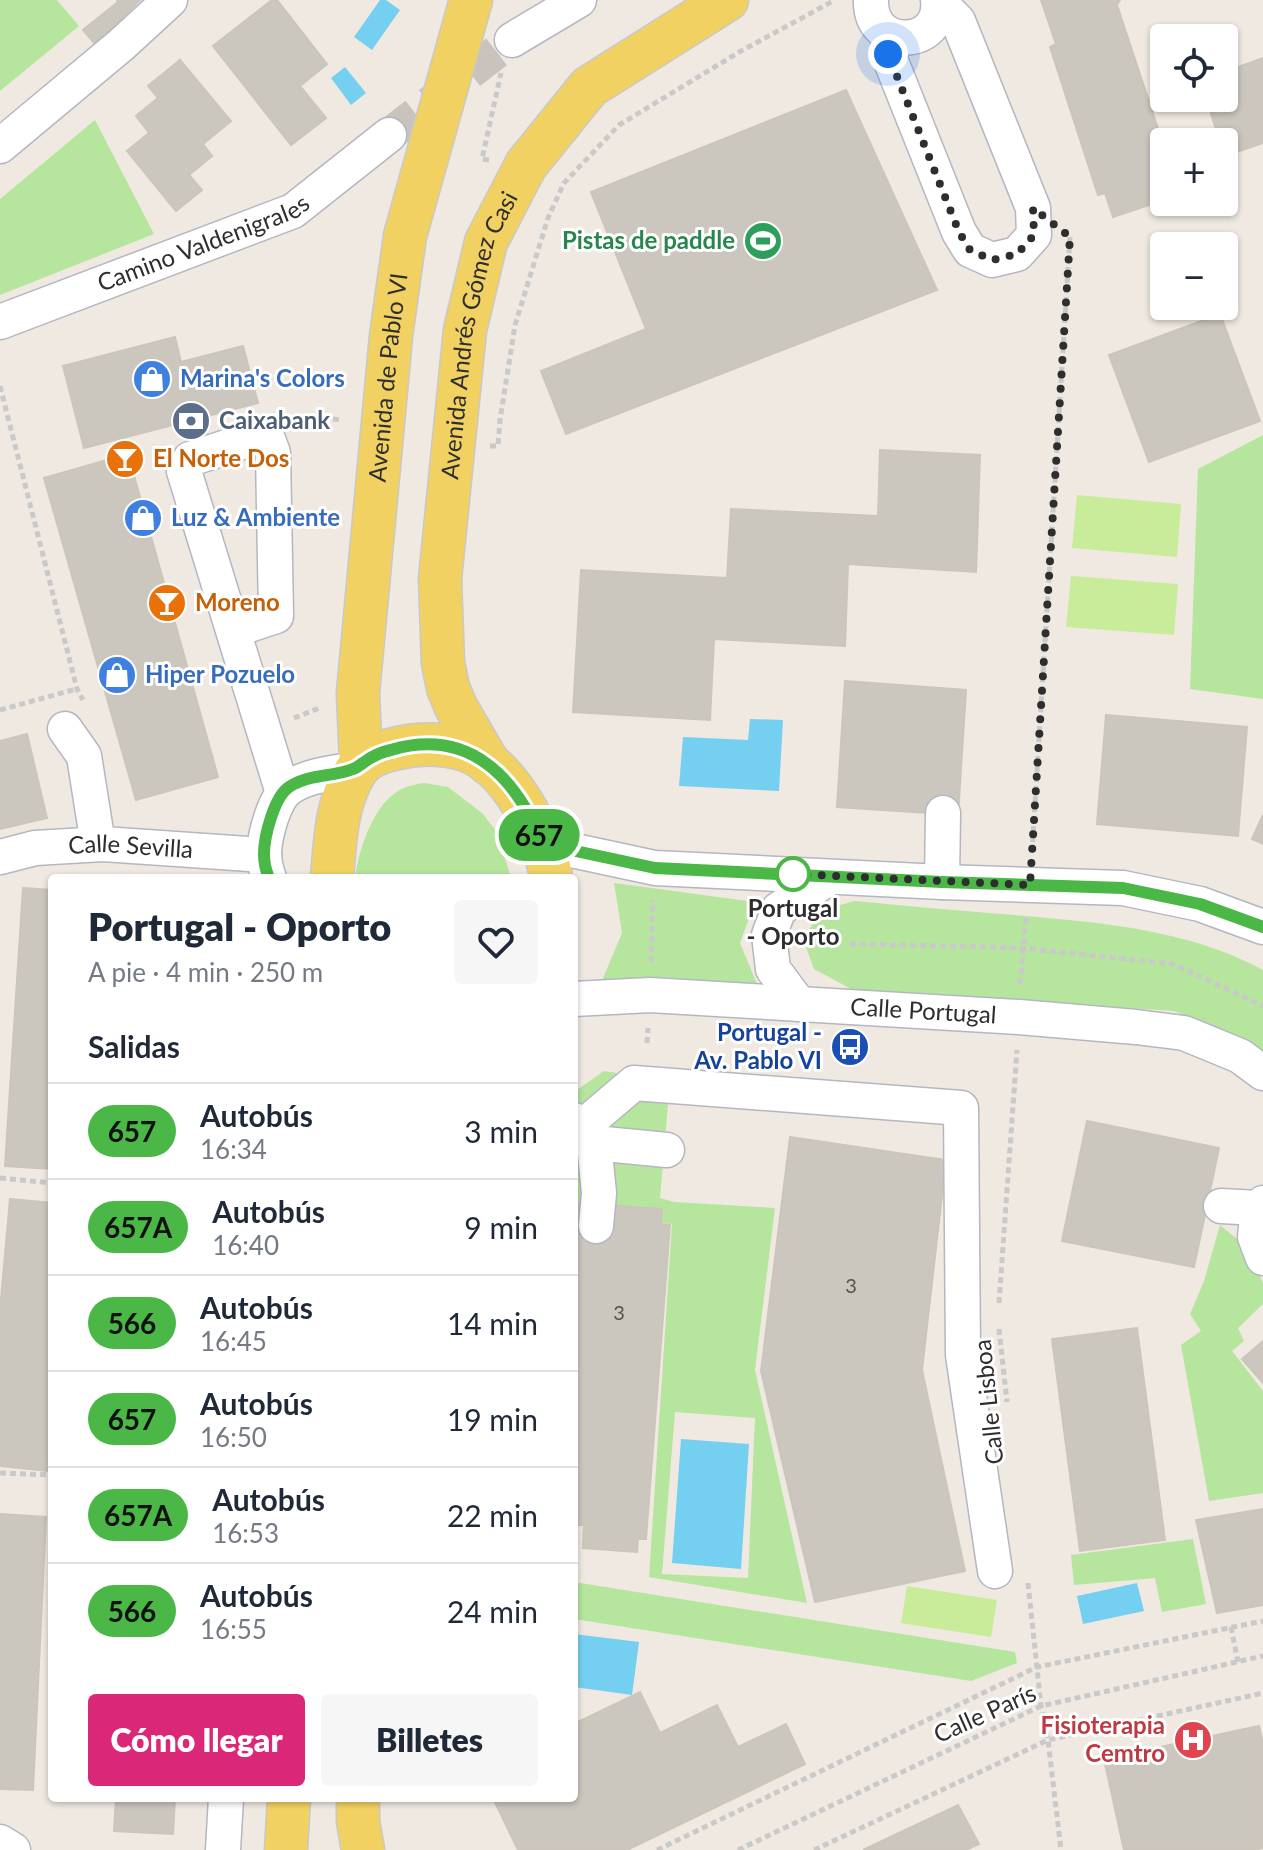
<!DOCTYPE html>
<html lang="es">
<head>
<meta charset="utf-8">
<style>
	:root { --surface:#fff; --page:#f6f6f7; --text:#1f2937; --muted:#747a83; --line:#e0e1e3; --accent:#db2777 }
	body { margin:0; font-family:Lato,sans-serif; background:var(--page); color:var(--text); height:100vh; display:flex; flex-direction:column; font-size:30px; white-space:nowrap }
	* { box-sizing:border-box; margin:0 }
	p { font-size:26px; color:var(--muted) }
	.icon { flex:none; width:44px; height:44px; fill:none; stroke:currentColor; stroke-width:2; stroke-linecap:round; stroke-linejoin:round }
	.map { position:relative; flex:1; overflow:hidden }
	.panel { position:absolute; left:48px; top:874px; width:530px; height:928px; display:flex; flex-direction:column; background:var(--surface); border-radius:8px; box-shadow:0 2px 6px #0004 }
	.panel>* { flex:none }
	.badge { padding:0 16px; border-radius:26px; font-size:28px; line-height:52px }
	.controls { position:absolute; left:1150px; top:24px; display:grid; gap:16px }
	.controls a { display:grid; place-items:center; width:88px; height:88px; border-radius:8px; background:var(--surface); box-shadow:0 2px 6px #0004; font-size:40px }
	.you { position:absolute; width:40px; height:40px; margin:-20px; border:6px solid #fff; border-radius:50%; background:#1a73e8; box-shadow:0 0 0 12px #1a73e833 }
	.map>.badge { position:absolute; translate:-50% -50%; box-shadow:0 0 0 4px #fff }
	h2 { padding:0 40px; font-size:30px; line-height:72px }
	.round { display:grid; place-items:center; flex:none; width:84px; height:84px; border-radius:8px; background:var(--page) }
	.head { display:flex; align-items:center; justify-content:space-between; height:136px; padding:0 40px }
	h1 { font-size:38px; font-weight:800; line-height:60px }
	.primary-button { display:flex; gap:16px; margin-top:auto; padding:16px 40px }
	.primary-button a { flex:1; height:92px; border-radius:8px; background:var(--accent); color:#fff; font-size:32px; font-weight:800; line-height:92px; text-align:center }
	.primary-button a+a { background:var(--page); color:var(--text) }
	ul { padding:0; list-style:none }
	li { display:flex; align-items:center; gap:24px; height:96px; padding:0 40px; border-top:2px solid var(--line) }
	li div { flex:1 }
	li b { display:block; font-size:30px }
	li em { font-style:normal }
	li .badge { min-width:88px; font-weight:700; text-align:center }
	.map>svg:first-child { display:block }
</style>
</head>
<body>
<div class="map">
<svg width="1263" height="1850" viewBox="0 0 1263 1850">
	<rect width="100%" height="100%" fill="#efe9e1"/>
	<path fill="#b6e59e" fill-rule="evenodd" d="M0,0H57L79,26L0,91Z
		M95,120L154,234L0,295V199Z
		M1263,435V699L1190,689L1198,469Z
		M424,783L448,787L482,813L497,832L511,878H355C359,849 374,799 406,787C411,785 418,784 424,783Z
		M614,883L755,902L740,943L760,991L601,983L622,933Z
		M855,901C908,906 961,911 1014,915C1098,922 1188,929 1263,970V1052L1247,1041L1174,1011L853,990L814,969L803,939L822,910Z
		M604,1071L670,1081L660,1198L674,1202L775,1208L755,1370L807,1603L649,1577L672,1224L574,1211V1092ZM675,1412L755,1418L748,1578L662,1574Z
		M1220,1225L1238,1240L1259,1273L1263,1284V1304L1238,1328L1244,1341L1232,1351L1263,1391V1493L1209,1501L1181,1345L1201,1331L1190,1314L1204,1281Z
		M1193,1539L1206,1604L1162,1612L1155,1578L1074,1585L1071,1555Z
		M574,1582L1015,1652L1017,1663L971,1681L574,1619Z"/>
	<path fill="#c9ec9a" d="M1077,495L1181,504L1177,557L1072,548Z
		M1071,576L1178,584L1174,635L1066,627Z
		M907,1586L997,1600L991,1637L901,1623Z"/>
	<path fill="#75cff0" d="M380,0H386L400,10L372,50L354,37Z
		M345,67L366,93L351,105L331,78Z
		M750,719L783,720L779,791L679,786L683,737L748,740Z
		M681,1439L749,1444L741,1569L672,1563Z
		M1137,1583L1144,1611L1083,1624L1077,1596Z
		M574,1634L639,1642L632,1695L574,1687Z"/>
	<path fill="#cbc7bf" stroke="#cbc5ba" stroke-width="2" d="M117,0H140L95,44L83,30L118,2Z
		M272,0H277L327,64L300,86L326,118L291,145L213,46Z
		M1041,0H1120L1117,5L1164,147V200L1113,217L1105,193L1098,195L1050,47L1056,44Z
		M1263,58V143L1225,156L1224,142H1220L1206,98H1224V79L1226,78L1224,72Z
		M180,60L231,121L203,144L212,156L189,175L202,190L176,211L127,151L149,133L136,116L158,98L148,86Z
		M846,90L937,290L566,434L541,371L646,329L591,192Z
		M1220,314L1260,421L1149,462L1109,355Z
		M175,337L181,362L243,346L258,403L84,448L63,366Z
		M880,450L980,455L976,572L848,564L845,646L714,639L710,720L573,712L581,570L727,578L731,509L878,516Z
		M128,454L218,777L136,800L44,478Z
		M845,681L966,690L958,815L837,807Z
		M1106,715L1247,727L1238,836L1097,824Z
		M27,734L47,818L0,829V741Z
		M1263,815V844L1252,839Z
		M23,888L52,890V1169L5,1166Z
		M1087,1121L1219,1148L1194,1267L1062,1241Z
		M790,1137L946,1160L922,1370L965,1571L815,1602L761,1371Z
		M10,1199L52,1203V1420L47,1471L0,1466V1310Z
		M574,1203L662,1209L661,1224L670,1225L646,1539H638L637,1552L583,1548L584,1525H574Z
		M1137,1328L1165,1540L1080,1551L1052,1339Z
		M1263,1341V1383L1242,1359Z
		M1263,1509V1605L1217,1613L1196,1520Z
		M0,1514L46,1517L33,1790L0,1789Z
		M640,1692L660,1733L717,1705L738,1747L786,1724L805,1764L627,1850H518L493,1798H574V1724Z
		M1259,1726L1263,1744V1848L1253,1850H1124L1104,1759Z
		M116,1798H175L173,1834L114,1831Z
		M958,1805L979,1844L966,1850H863Z"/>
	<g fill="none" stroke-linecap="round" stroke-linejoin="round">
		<path stroke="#c8c4bd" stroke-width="34" stroke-dasharray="34 17" stroke-linecap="butt" d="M389,135L512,40"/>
		<defs>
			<g id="minor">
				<path d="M871,0C869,52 944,48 938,0"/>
				<path d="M889,35L888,54L959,232L970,250L992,260L1017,254L1034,235L1033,208L958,21L946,9L939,7"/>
				<path d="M512,40L579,0"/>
				<path d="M0,146L121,45L170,0"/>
				<path id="s1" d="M0,322L293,211L389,135"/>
				<path d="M234,630L276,616L273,453L266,434L190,459L184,471L283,793"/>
				<path d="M65,729L84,756L98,844"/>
				<path d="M543,844L655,868L942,882L1123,888L1200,904L1263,927"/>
				<path id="s2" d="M0,857L35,848L103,844L264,855"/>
				<path d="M269,878C266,870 264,861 264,852C265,835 274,798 289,788C307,775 335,773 357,769"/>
				<path d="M942,882L943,813"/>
				<path id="s3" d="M574,999L650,995L1019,1017L1136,1027L1184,1033L1240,1056L1263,1073"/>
				<path d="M799,1004L773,969L769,935L779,909L831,877"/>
				<path d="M574,1120L594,1143L667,1150"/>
				<path d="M574,1134L634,1083L961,1108L963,1355L995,1571"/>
				<path d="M594,1143L599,1193L596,1226"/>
				<path d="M1221,1206L1258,1208L1263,1203"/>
				<path d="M1258,1208L1255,1237L1263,1258"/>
				<path d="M0,1842L13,1850"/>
				<path d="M223,1850L226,1798"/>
			</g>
			<g id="major">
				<path id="s4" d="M361,764L358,693L391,336L405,236L471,0"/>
				<path id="s5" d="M489,764L456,707L448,688L443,663L440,579L465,330L486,242L526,165L589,87L727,0"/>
				<path d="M332,878C335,842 336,802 356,771C364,757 384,751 398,748C419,743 444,743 465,750C509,765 545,834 551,878"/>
				<path d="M358,1798V1821L363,1850"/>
				<path d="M286,1850L289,1798"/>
			</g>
		</defs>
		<use href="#minor" stroke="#b4b7c1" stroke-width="37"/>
		<use href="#major" stroke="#c9c9c9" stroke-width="45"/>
		<path stroke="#c9c9c9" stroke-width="5" stroke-dasharray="6 4" stroke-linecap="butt" d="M489,160L482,159L501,73
			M0,386L77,689L83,700
			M304,424L322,418L343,420
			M490,446H498L500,420L515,325L548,218L564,183L619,125L741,51L835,0
			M0,710L76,689
			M294,718L322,707
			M1032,852L1070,237L1069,236
			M850,944L1022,948L1173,964L1263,1006
			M651,962L653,900
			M1020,984L1026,918
			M647,1043L648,1028
			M0,1178L52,1183
			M999,1303L1017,1050
			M999,1329L1007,1402
			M0,1473L52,1475
			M1028,1583L1041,1706L1048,1740L1061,1850
			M1231,1627L1238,1662
			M657,1850L1037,1667L1263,1621
			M738,1850L1041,1706L1263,1656
			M814,1850L1048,1740L1263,1693"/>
		<use href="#minor" stroke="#fff" stroke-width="34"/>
		<use href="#major" stroke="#f2d163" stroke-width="42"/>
	</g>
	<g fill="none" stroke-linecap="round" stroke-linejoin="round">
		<defs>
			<path id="line" d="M269,878C266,871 264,862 264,854C264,837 274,797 289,787C308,774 333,777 353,769C359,767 358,766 363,763C371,757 381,752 391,750C469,727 516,777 543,844L655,868L942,882L1123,888L1200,904L1263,927"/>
		</defs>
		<use href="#line" stroke="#fff" stroke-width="18"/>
		<use href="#line" stroke="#4ab747" stroke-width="12"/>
		<path stroke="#2e2e2e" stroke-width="8" stroke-dasharray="0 14.4" d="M793,874L1030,885L1070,237L1033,208L1034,235L1017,254L992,260L970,250L959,232L888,54"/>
	</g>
	<defs>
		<symbol id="stadium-disc" viewBox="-11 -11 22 22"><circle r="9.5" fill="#2e9e5b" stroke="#fff"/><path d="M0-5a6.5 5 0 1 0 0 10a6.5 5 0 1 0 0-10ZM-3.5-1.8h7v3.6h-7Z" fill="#fff"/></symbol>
		<symbol id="shop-disc" viewBox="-11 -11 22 22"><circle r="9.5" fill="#3f7fe0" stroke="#fff"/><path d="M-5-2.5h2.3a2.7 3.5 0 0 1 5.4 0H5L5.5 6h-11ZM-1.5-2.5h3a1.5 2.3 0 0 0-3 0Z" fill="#fff"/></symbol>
		<symbol id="bank-disc" viewBox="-11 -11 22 22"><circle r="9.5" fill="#5c6f8a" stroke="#fff"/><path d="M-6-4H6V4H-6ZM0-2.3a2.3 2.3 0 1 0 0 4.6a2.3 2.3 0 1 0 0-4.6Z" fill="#fff"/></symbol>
		<symbol id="bar-disc" viewBox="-11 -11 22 22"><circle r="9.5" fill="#e8710a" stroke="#fff"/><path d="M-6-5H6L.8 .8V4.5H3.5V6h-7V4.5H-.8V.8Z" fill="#fff"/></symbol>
		<symbol id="bus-disc" viewBox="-11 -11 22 22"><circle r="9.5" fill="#1a4fb4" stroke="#fff"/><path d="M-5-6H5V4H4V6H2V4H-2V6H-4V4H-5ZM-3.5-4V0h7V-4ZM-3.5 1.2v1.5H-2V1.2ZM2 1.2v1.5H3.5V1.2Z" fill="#fff"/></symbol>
		<symbol id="hospital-disc" viewBox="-11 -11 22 22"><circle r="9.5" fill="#e0444e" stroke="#fff"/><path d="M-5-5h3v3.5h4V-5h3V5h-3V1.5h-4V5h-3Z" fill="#fff"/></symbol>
	</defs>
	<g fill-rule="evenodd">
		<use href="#stadium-disc" x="741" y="219" width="44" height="44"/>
		<use href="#shop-disc" x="130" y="357" width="44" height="44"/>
		<use href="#bank-disc" x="169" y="399" width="44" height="44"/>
		<use href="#bar-disc" x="103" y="437" width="44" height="44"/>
		<use href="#shop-disc" x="121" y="496" width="44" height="44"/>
		<use href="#bar-disc" x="145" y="581" width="44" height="44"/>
		<use href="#shop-disc" x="95" y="653" width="44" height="44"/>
		<use href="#bus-disc" x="828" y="1025" width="44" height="44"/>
		<use href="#hospital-disc" x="1171" y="1718" width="44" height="44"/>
	</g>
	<circle fill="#fff" stroke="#4ab747" stroke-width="4" cx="793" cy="874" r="16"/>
	<g text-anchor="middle" stroke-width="6" stroke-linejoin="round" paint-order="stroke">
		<g font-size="20" fill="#555452">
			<text x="851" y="1293">3</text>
			<text x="619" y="1320">3</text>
		</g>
		<g font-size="24" fill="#2e2e2e" stroke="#fff">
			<text dy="8" stroke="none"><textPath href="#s1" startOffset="218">Camino Valdenigrales</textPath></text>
			<text dy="8" stroke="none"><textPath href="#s5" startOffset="444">Avenida Andrés Gómez Casi</textPath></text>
			<text dy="8" stroke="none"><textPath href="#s4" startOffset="388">Avenida de Pablo VI</textPath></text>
			<text dy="8" stroke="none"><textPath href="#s2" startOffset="132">Calle Sevilla</textPath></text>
			<text dy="8" stroke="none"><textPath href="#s3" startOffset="350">Calle Portugal</textPath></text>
			<text transform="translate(989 1402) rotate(-96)" y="8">Calle Lisboa</text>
			<text transform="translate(985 1714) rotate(-24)" y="8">Calle París</text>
		</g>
		<g font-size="24" font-weight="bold" fill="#27864d" stroke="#fff" text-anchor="end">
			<text x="735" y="249">Pistas de paddle</text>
		</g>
		<g font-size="24" font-weight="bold" fill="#366cbe" stroke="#fff" text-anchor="start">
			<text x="180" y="387">Marina's Colors</text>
			<text x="171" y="526">Luz &amp; Ambiente</text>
			<text x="145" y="683">Hiper Pozuelo</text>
		</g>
		<g font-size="24" font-weight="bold" fill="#4e5e75" stroke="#fff" text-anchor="start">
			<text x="219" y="429">Caixabank</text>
		</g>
		<g font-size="24" font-weight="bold" fill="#c56008" stroke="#fff" text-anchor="start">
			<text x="153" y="467">El Norte Dos</text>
			<text x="195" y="611">Moreno</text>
		</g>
		<g font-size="24" font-weight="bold" fill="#2e2e2e" stroke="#fff">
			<text x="793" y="917">Portugal<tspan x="793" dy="28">- Oporto</tspan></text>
		</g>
		<g font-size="24" font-weight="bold" fill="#164399" stroke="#fff" text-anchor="end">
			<text x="822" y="1041">Portugal -<tspan x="822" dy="28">Av. Pablo VI</tspan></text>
		</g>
		<g font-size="24" font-weight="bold" fill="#be3a42" stroke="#fff" text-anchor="end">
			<text x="1165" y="1734">Fisioterapia<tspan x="1165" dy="28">Cemtro</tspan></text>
		</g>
	</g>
</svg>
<div class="controls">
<a><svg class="icon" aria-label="locate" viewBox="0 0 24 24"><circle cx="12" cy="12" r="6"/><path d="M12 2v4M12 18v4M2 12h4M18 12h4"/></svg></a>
<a>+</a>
<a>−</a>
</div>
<div class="you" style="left:888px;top:54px"></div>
<b class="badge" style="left:539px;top:835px;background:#4ab747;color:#111">657</b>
<section class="panel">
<div class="head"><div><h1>Portugal - Oporto</h1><p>A pie · 4 min · 250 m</p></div><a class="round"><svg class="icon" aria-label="heart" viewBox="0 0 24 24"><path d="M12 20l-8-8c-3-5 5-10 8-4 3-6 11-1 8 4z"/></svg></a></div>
<h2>Salidas</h2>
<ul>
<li><span class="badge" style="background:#4ab747;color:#111">657</span><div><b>Autobús</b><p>16:34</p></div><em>3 min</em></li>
<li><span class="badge" style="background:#4ab747;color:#111">657A</span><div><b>Autobús</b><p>16:40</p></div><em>9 min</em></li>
<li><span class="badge" style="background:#4ab747;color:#111">566</span><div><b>Autobús</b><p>16:45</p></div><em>14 min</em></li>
<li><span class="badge" style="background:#4ab747;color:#111">657</span><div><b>Autobús</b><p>16:50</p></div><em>19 min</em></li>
<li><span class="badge" style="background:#4ab747;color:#111">657A</span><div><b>Autobús</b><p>16:53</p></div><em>22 min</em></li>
<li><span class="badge" style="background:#4ab747;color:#111">566</span><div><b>Autobús</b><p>16:55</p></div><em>24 min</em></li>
</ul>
<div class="primary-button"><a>Cómo llegar</a><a>Billetes</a></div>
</section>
</div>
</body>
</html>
